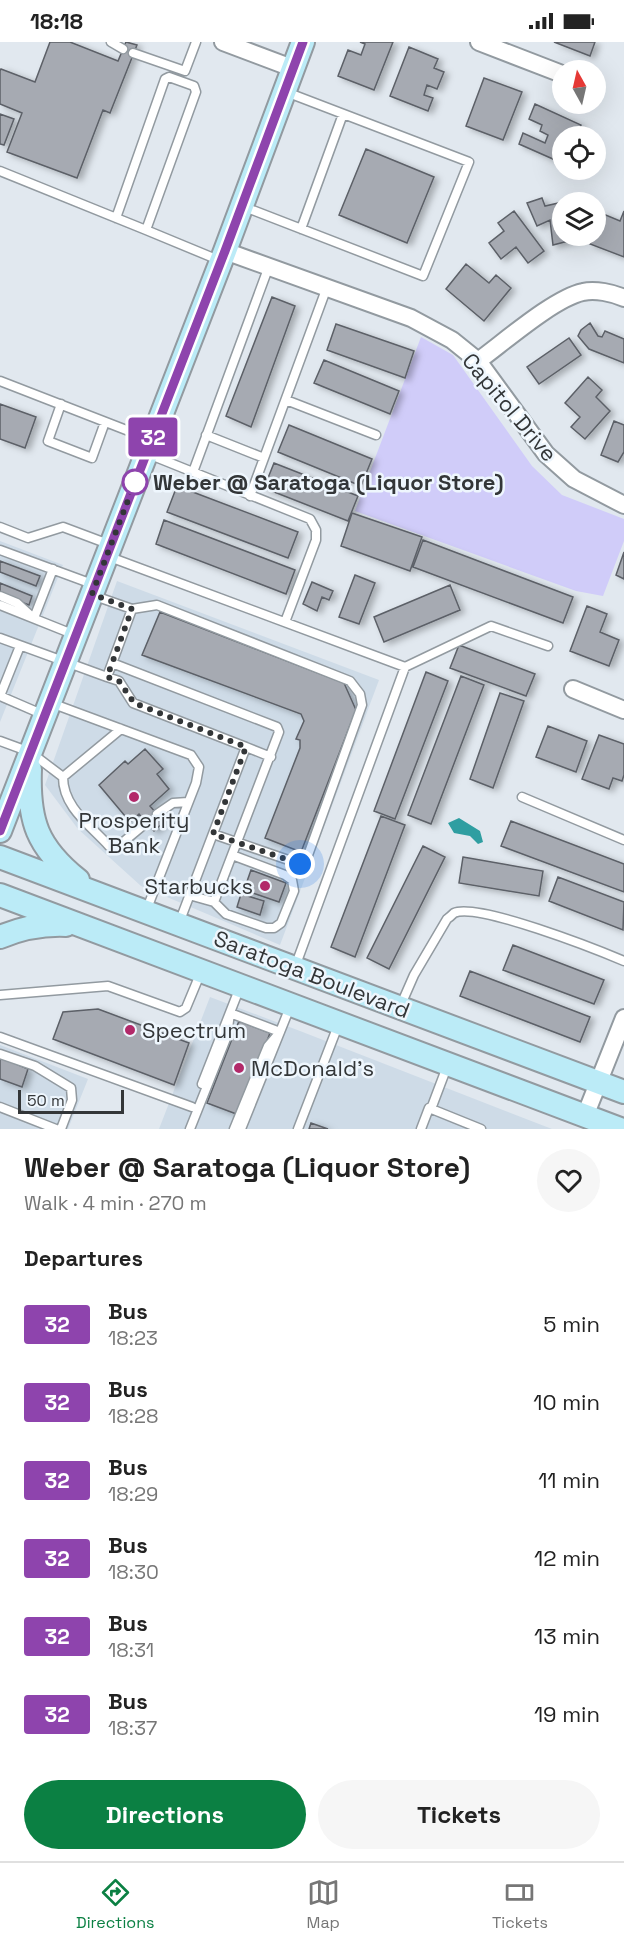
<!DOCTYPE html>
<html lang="en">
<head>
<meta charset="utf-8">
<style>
	:root { --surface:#fff; --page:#f6f6f6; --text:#222; --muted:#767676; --line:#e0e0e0; --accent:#0b8043 }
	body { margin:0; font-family:"Space Grotesk",sans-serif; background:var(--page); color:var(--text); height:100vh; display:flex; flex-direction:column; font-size:22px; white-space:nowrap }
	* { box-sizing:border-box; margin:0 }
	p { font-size:20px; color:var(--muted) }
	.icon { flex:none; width:33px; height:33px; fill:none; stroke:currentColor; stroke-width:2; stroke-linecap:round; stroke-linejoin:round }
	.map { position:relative; height:1087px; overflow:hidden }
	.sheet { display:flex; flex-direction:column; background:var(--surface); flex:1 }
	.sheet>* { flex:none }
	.badge { padding:0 12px; border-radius:4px; font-size:21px; line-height:39px }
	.needle { width:39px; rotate:352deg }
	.fabs { position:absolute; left:552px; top:18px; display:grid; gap:12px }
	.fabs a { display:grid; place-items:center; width:54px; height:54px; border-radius:50%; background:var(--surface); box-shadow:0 6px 24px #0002; font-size:30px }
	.scale { position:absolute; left:18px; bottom:15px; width:106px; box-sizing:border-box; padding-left:6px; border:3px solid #333638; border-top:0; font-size:16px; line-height:21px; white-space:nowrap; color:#333638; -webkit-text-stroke:4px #eef6fd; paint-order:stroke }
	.you { position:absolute; width:30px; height:30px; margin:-15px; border:4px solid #fff; border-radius:50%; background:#1a73e8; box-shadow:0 0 0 9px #1a73e833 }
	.map>.badge { position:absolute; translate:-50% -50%; box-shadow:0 0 0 3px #fff }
	h2 { padding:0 24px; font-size:22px; line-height:54px }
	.round { display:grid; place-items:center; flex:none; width:63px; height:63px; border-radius:32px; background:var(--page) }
	.overview { display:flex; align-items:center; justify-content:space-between; height:102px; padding:0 24px }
	h1 { font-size:28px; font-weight:700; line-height:45px }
	.action { display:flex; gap:12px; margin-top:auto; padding:12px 24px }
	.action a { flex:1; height:69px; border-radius:36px; background:var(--accent); color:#fff; font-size:24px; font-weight:700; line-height:69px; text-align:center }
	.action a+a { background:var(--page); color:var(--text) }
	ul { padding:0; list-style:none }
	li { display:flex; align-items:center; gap:18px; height:78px; padding:0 24px }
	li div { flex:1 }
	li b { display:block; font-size:22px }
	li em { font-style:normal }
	li .badge { min-width:66px; font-weight:700; text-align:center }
	.status { display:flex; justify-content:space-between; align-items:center; height:42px; padding:0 30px; background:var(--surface); direction:ltr }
	.status svg { height:16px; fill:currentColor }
	.dock { display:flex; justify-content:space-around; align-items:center; height:84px; border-top:2px solid var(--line); background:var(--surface); font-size:16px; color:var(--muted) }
	.dock a { display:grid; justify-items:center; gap:3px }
	.dock .selected { color:var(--accent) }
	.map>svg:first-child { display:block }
</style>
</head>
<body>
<div class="status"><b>18:18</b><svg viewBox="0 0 49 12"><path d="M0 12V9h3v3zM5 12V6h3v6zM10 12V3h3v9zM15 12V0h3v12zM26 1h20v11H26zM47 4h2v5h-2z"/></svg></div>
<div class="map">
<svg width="624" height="1087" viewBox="0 0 624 1087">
	<defs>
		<filter id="shadow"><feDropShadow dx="4.5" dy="2.5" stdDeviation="3" flood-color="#0004"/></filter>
	</defs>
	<rect width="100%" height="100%" fill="#e1e8ef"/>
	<path fill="#cedbe7" d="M0,499L63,523L0,680Z
		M117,539L379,638L280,903L141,844L78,787L45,743Z
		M210,955L300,989L552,1087H159Z
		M0,1003L88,1037L68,1087H0Z"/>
	<path fill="#d0ccf9" d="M421,295L453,313L532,424L562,453L624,477V499L603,554L576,549L355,469Z"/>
	<path fill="#2f9ea1" d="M459,776L480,789L483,800L478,802L470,794L454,791L448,781Z"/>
	<path fill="#a6aab2" stroke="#5c6067" stroke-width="1.5" filter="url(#shadow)" d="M50,0H70L118,19L126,0L137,3L110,71L103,68L77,136L7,110L22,71L0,62V29L1,27L35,40Z
		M360,0H393L374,48L338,34L348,8L361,13L365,2Z
		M554,0H595L590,14Z
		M409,5L438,17L434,26L444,30L437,47L427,43L424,53L433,56L428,69L390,54Z
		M484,36L522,50L503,98L466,84Z
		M535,62L581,83L576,94H562V121L519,102L523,91L545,101L548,93L540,89L542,83L529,77Z
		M0,72L14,77L4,103L0,102Z
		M366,107L434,135L407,201L339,173Z
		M542,156L545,164L567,159L571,160H562V194L584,195L553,203L550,178L537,184L527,161Z
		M514,169L544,209L528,221L516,205L501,217L489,201L504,189L498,181Z
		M624,169V215L590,202L596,194L601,171L620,179Z
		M466,222L489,241L496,233L511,246L484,279L446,247Z
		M272,255L295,264L251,385L226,374Z
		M590,281L598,294L602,295L605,289L624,297V321L589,307L578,294L581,288Z
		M336,282L414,309L405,336L327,308Z
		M569,296L581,313L539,342L527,325Z
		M324,318L399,349L390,372L314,341Z
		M588,335L602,348L596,355L610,369L585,397L571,385L580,375L565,361Z
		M0,362L36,375L25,406L0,397Z
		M614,379L624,383V410L618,420L601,413Z
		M289,383L372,417L361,444L278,410Z
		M274,421L358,454L348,479L264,446Z
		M177,444L298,490L288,516L167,470Z
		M352,471L422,495L410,529L341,504Z
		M164,478L295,528L286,552L156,502Z
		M423,498L573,555L563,581L413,525Z
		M624,510V537L616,533Z
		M0,519L40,534L36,544L0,530Z
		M355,533L375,541L359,582L339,575Z
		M312,540L333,549L329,558L322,555L317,569L303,562Z
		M0,541L32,554L29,563L0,552Z
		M450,543L460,568L384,600L374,575Z
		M587,564L607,572L600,590L619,598L609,624L570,609Z
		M160,570L344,641L356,668L301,810L265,796L300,706V698L296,697L304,679L301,672L142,613Z
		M459,603L535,632L526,654L450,626Z
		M426,630L448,639L395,777L374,769Z
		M461,634L484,643L431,782L408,773Z
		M500,651L524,659L493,746L470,737Z
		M548,684L587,699L576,730L536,715Z
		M599,693L624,702V733L622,739L613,736L609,747L582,737Z
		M145,707L163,727L157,732L169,747L150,764L164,780L154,789L139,772L130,780L99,743L125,719L128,722Z
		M381,774L405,783L355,915L331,905Z
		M511,779L624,822V850L501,804Z
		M423,804L445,815L389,927L367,916Z
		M463,815L543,829L539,854L459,841Z
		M251,828L286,841L279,860L244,848Z
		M558,835L624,860L623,888L549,859Z
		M241,852L264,859L260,873L237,865Z
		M513,903L604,938L594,962L503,928Z
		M470,929L590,975L580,1000L460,954Z
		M98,967L189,1001L174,1043L53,997L63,970Z
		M239,979L270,991L239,1073L207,1061Z
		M0,1015L28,1027L22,1045L0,1037Z
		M311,1081L328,1087H309Z"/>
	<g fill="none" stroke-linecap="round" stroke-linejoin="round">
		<defs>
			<path id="service" d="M111,0L123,7
				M133,11L185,29L196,0
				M0,129L146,188
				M242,164L423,234L469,120L286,50
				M116,176L165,37L169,35L194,44L196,50L146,188L221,219
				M301,187L343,72
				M0,339L152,398
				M286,358L376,393
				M61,362L48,399L92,416L105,380
				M206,393L264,416
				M148,412L310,477L316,488V498L285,580
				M193,430L269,224
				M250,454L327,245
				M0,485L28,496L63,485L111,503
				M0,508L95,543
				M107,514L405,625L295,925
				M0,554L17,561L29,572
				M0,563L75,593
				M132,567L157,563L350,639L360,652L362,663L307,816L300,822L213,792
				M34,576L53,527
				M0,596L107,635L132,567L92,553
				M112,621L277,685L279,690L214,860
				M405,625L491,584L548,604
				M107,635L119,639L133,661L246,705L179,881
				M0,654L20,604
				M0,654L44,673
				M51,661L191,713L199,725L196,741L146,869
				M0,699L30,710L63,735
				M246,705L271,715
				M63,735C63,765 90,783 109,804L116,806L146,781
				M63,735L121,687
				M522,755L624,798
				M157,772L173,761L188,760
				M189,853L214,860L226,872L266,886H274L281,881L294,849L292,838L285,833L232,813
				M0,953L108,944L180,970L186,966L201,930
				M400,965L414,933L447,877C450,875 452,873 454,871C477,860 598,908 624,919
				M0,995L192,1065
				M0,1012L35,1024L71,1046L72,1058L61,1087
				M202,1042L240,945
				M0,1065L56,1087
				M431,1067L448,1022
				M190,1087L227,994L230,971L280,990L268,1004L234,1087
				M241,1087L290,965
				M298,1087L339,981
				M421,1087L429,1066L481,1087"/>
			<path id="minor" d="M223,0L292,26
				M479,0L562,32
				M225,209L411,276L452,298L478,319L546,412L574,437L624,463
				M478,319C503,301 554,256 583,250C595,247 613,251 624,256
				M573,647L624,668
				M585,1074L624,976"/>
			<path id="secondary" d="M30,727C28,779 37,805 78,838
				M0,789L225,209L303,0
				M0,815L624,1050
				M0,853L620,1087
				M0,895C22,886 42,882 66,883"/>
		</defs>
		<use href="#service" stroke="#929aa0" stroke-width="11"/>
		<use href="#minor" stroke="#929aa0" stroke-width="20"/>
		<use href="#secondary" stroke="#929aa0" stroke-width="26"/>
		<use href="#service" stroke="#fff" stroke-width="8"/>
		<use href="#minor" stroke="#fff" stroke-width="16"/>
		<use href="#secondary" stroke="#bbebf7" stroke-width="22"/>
	</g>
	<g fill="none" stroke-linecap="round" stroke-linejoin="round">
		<defs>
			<path id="line" d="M0,789L225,209L303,0"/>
		</defs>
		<use href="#line" stroke="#fff" stroke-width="14"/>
		<use href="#line" stroke="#8e44ad" stroke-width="9"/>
		<path stroke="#333638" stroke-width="6" stroke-dasharray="0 10.8" d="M135,440L92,552L132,567L107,635L119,639L134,661L246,705L213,792L300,822"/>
	</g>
	<circle fill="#fff" stroke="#8e44ad" stroke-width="3" cx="135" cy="440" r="12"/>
	<g fill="#b22969" stroke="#eef6fd" stroke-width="2">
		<circle cx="134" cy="755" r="6"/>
		<circle cx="265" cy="844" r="6"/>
		<circle cx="130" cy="988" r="6"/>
		<circle cx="239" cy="1026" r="6"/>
	</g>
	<g text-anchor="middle" stroke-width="5" stroke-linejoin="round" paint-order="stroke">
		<g font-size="22" fill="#333638" stroke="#eef6fd">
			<text transform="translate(510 365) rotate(50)" y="8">Capitol Drive</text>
			<text transform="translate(312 932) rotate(21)" y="8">Saratoga Boulevard</text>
		</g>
		<g font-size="22" font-weight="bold" fill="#333638" stroke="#eef6fd" text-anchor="start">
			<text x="153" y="448">Weber @ Saratoga (Liquor Store)</text>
		</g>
		<g font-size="22" fill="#333638" stroke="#eef6fd" text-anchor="start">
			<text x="134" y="786" text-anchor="middle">Prosperity<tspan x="134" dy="25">Bank</tspan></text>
			<text x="253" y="852" text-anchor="end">Starbucks</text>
			<text x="142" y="996">Spectrum</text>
			<text x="251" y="1034">McDonald's</text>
		</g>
	</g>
</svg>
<div class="fabs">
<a><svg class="needle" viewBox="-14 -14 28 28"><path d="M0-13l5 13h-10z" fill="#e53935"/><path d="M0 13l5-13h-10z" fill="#767676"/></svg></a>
<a><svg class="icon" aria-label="locate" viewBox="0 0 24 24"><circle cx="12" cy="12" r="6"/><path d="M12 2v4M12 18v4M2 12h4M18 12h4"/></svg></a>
<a><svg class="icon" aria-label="layers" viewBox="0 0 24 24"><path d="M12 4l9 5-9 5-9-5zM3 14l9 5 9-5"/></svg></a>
</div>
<div class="scale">50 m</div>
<div class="you" style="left:300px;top:822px"></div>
<b class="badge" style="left:153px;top:395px;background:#8e44ad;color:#fff">32</b>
</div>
<section class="sheet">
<div class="overview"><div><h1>Weber @ Saratoga (Liquor Store)</h1><p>Walk · 4 min · 270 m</p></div><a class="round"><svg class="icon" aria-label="heart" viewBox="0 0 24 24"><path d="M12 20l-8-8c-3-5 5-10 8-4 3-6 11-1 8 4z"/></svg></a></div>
<h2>Departures</h2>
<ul>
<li><span class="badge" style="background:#8e44ad;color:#fff">32</span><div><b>Bus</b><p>18:23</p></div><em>5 min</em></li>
<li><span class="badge" style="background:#8e44ad;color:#fff">32</span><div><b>Bus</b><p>18:28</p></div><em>10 min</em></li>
<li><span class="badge" style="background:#8e44ad;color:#fff">32</span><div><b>Bus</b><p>18:29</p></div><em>11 min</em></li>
<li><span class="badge" style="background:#8e44ad;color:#fff">32</span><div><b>Bus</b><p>18:30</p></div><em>12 min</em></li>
<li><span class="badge" style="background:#8e44ad;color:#fff">32</span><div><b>Bus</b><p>18:31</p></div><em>13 min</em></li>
<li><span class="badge" style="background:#8e44ad;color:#fff">32</span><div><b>Bus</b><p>18:37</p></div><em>19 min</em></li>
</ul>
<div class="action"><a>Directions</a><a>Tickets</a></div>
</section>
<nav class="dock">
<a class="selected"><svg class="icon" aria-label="directions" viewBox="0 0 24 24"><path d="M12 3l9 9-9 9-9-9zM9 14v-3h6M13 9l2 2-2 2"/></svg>Directions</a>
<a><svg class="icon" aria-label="map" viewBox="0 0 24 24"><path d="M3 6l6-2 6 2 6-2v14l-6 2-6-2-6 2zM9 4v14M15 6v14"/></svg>Map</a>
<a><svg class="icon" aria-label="tickets" viewBox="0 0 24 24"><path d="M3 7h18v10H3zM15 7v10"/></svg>Tickets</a>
</nav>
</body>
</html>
